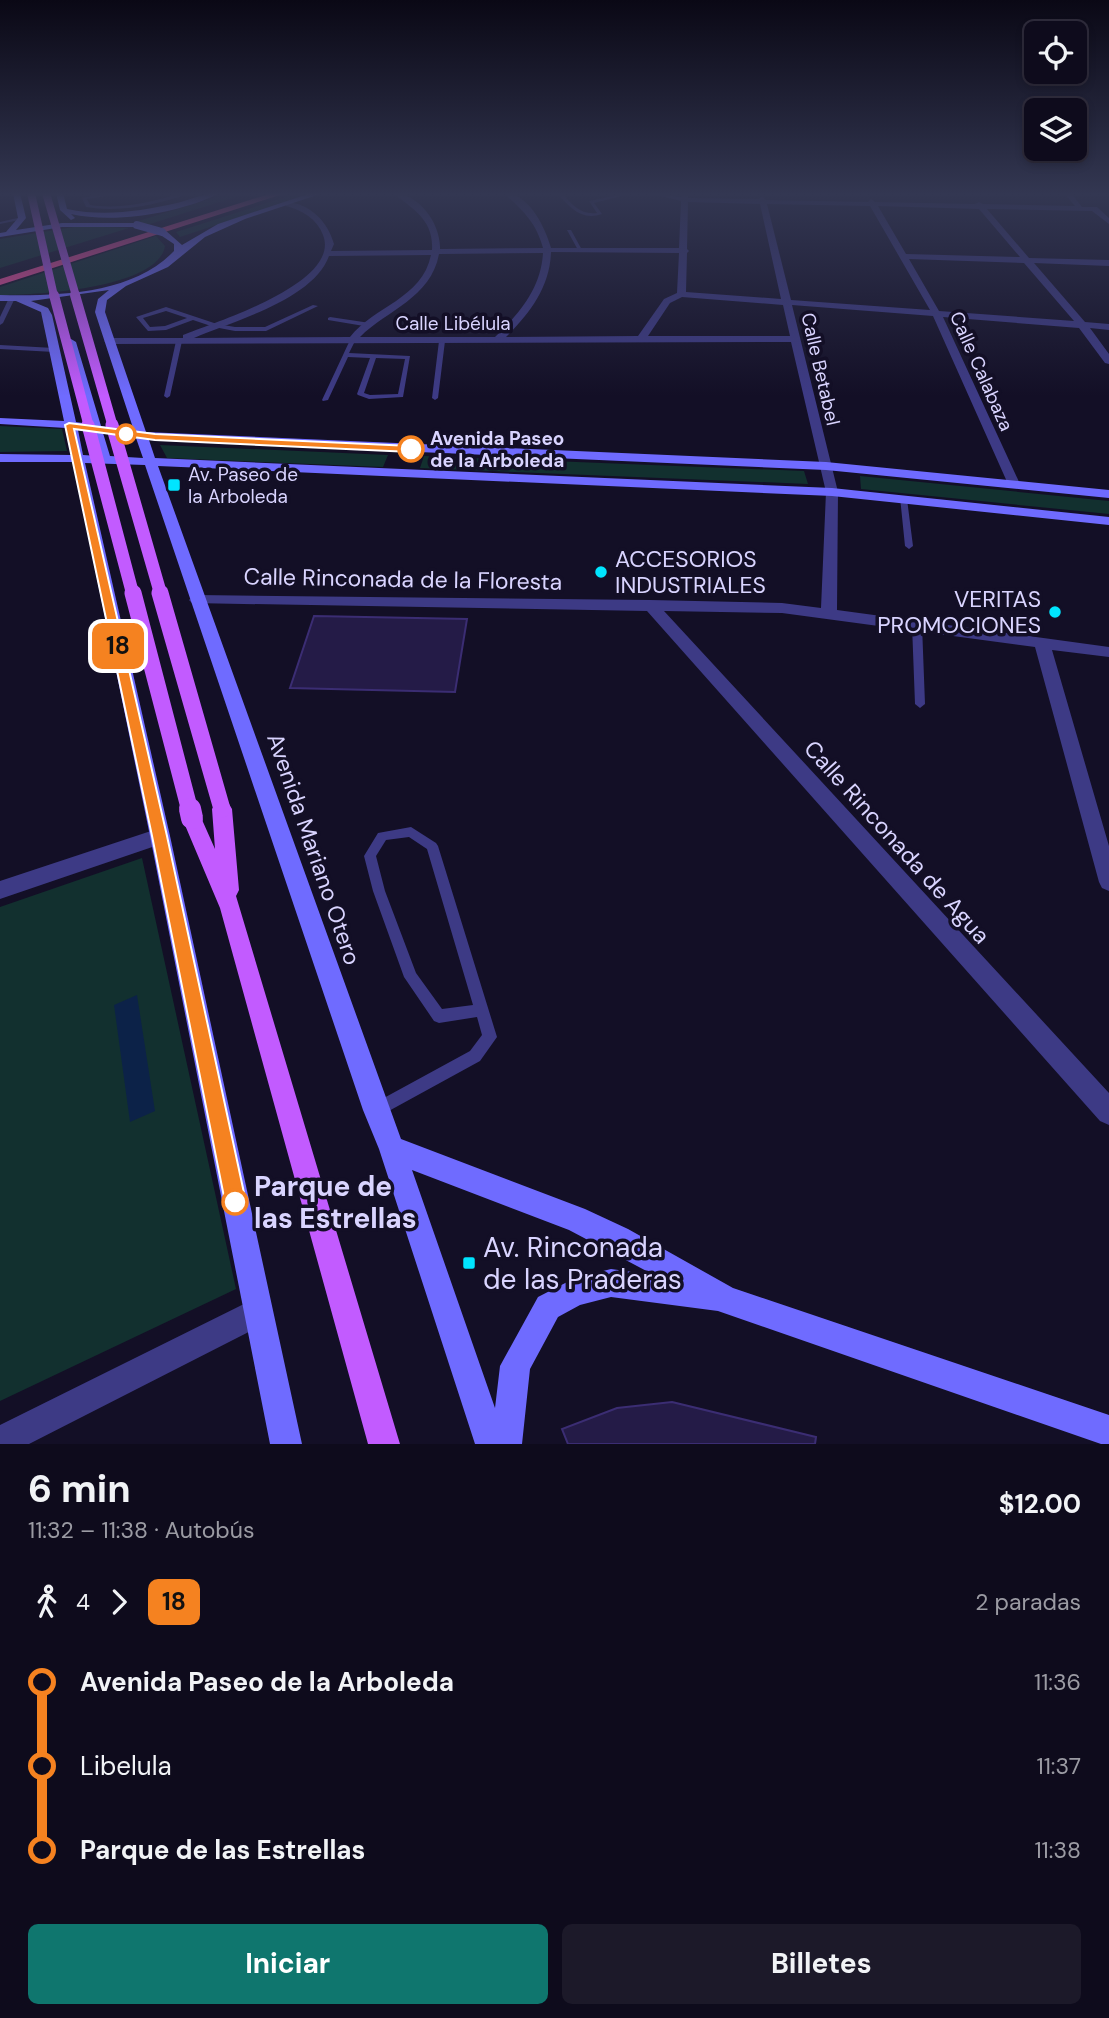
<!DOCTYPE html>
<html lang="es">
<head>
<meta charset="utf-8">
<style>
	:root { --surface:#0e0b1c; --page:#1c1929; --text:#f1f3f6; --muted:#9b9ba3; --line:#2e2b3b; --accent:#0f766e }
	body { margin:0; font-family:"DM Sans",sans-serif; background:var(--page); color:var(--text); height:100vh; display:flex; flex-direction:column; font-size:26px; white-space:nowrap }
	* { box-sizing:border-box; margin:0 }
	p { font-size:23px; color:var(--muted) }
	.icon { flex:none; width:38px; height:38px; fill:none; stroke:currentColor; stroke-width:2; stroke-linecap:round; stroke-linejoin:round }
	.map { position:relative; height:1444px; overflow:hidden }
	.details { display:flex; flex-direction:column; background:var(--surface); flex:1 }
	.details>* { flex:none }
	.badge { padding:0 14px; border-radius:10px; font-size:24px; line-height:46px }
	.controls { position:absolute; left:1024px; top:21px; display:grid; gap:14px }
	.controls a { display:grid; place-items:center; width:63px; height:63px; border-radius:10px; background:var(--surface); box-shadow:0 4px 10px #0003,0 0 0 2px var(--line); font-size:35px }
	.map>.badge { position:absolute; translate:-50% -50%; box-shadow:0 0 0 4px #fff }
	.legs { display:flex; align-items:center; gap:10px; height:77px; padding:0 28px; font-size:23px }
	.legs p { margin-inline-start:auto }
	.headline { display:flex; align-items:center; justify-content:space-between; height:119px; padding:0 28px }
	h1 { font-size:38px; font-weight:700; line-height:52px }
	.cta { display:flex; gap:14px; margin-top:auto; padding:14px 28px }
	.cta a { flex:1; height:80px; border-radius:10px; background:var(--accent); color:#fff; font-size:28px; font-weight:700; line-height:80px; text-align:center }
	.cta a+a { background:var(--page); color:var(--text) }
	ul { padding:0 28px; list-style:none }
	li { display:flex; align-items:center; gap:24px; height:84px; font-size:26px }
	li i { display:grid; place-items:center; width:10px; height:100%; margin:0 9px; background:currentColor }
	li i::after { content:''; width:18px; height:18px; margin:-9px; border:5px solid; border-radius:50%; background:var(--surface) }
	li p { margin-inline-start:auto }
	li:first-child i { background:linear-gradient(#0000 50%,currentColor 0) }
	li:last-child i { background:linear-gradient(currentColor 50%,#0000 0) }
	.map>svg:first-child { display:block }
</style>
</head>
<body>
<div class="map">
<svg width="1109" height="1444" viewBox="0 0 1109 1444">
	<rect width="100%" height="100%" fill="#130f26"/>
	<path fill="#12302f" d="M230,193H248L150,224L135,222Z
		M313,193L180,237L176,232L295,194Z
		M80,226L129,228L0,268V239Z
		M156,236L165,246C158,289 34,295 0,295V287Z
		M0,426L62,429L67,451L0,452Z
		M160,445L388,455L383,467L167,458Z
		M424,456L804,471L808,484L420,468Z
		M860,476L1109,501V514L861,489Z
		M142,858L236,1289L0,1401V907Z"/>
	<path fill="#0c2248" d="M137,995L155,1111L130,1122L114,1005Z"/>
	<path fill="#241b47" stroke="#3b2d73" stroke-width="2" d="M314,616L467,619L455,692L290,688Z
		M672,1402L816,1437L815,1444H568L562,1429L617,1408Z"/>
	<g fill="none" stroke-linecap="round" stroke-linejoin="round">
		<path fill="#3d3a85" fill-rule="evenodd" d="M109,193H125L87,199L90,205C111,208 131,206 152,201C166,198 178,193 192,193C158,204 122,213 86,207L82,198Z
			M557,193H562C572,205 581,215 597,213L589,201L623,194L625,195L594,203L602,214C582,221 570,208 557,193Z
			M22,217L24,219L0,224V222Z
			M567,230H571L582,250H578Z
			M12,296L15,298L3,323L0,325V317L9,298Z
			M313,305L318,306L266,331H235L214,327L193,320L166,330L148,331L136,317L166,307L217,324L235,327H265ZM166,311L187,318L165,326L150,327L143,318Z
			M330,317L370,323L373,325L370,327L328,320V318Z
			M179,339L182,341L170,396L167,398L164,396L176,341Z
			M442,339L445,341L438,398L435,400L432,398L439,341Z
			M350,340L355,341L349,353L410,356L403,397L369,399L358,395L357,394L370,358L348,357L328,400L323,401L322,400ZM376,358L405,359L398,394L370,395L364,393Z
			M0,345L54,348L57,350L54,352L0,349Z
			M900,497H906L907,499L913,546L909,549L905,546Z
			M917,622L922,625L925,704L920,708L915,704L912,625Z
			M411,827L436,843L438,846L497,1037L480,1061L376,1118L371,1115L368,1110L371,1105L470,1051L482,1035L477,1017L439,1023L434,1021L404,977L373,891L364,856L378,833ZM409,837L427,849L473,1005L442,1009L416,973L385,891L376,856L386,840Z"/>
		<path fill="#3d3a85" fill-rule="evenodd" d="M393,193C419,193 441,224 440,249L543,248C536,222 523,211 504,193C529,193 545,227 551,248H679L681,201L649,193L681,197L682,193H688V198L759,199L762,196L766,200L868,202L871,199L875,202L975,204L979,202L983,204L1075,206L1064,193H1071L1082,207H1097L1109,218V224L1092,211L987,209L1029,258L1109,260V266L1034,263L1085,322L1109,324V330L1090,328L1109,354V364L1105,363L1079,328L943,317L1020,484L1019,487L1014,488L1008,484L933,316L792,305L838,492L837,610L1109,647V657L1052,650L1109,846V891L1102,888L1099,882L1035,647L782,613L664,611L1109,1093V1125L1100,1121L647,611L192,603L189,600L192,597L197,595L650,600L782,603L821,608L826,492L791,342L109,344L104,341L109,338H183V335C215,322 342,283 323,235C317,219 302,210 286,206V202C310,203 328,222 334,244L331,251L432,250C434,220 413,209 393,193ZM688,202L760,204L781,299L686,292L687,253L689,251L687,249ZM767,204L870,206L930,310L791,300ZM878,206L979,209L1020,257L906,254ZM551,252L679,253L677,293L664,299L638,336L506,337C530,313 550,287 551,252ZM543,253C541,288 520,313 495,337H360C387,310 431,298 439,254ZM431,255C422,299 374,306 350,337L194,338C233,321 313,300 329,256ZM909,259L1024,263L1074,321L939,311ZM682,297L783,305L790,336H648L670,303Z
			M160,828L167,830L170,836L167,842L0,899V881Z
			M258,1297L268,1302L273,1312L268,1322L29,1444H0V1425Z"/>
		<path fill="#6f6bff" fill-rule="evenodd" d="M13,193H20L26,218L16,230L62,223H137L141,225L137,227H62L0,237V233L6,232L18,218Z
			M56,193H63L67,209C105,217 140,211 177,203C192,199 205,193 220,193C181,213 115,224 71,214L75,218L71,220L60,210Z
			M311,193H323L245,219L205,237L168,267L126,286L107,300L105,312L146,432L826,462L1109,490V498L826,470L149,440L155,458L832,488L1109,517V525L832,496L158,466L401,1139L585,1209L628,1229L733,1288L1109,1415V1444H1101L718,1311L611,1297L580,1305L558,1317L530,1369L522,1444H475L379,1149L363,1110L145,465L85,463L170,836L302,1444H270L150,836L73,462H0V454L71,455L66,428L0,424V418L64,421L41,312L16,301H0V295C57,296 132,295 174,251V244L159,234V230H165L182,245L218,224ZM109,290L98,299L95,312L134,431L101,426L76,342L71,339L66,342L89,424L76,422L52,315L48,308L31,301ZM78,430L91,432L98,456L83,455ZM103,433L136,438L143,458L110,456ZM412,1170L569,1230L654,1275L611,1269L575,1278L538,1297L500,1366L495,1408Z"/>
		<path fill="#c25bff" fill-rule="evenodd" d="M222,801L229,804L232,809L239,890L236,896L400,1444H368L220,908L182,818L185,813L192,810L199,813L215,849L212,809L215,804Z"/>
		<path fill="#ff4fa3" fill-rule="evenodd" d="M272,193H286L0,285V279Z"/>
		<path stroke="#6f6bff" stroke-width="8" d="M137,225L162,232"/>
		<path stroke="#c25bff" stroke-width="8" d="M31,193L54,296
			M46,193L76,296"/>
		<path stroke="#c25bff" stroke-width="10" d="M54,295L89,427
			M75,295L113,427"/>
		<path stroke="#c25bff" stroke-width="13" d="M88,425L133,595
			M112,425L161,595"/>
		<path stroke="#c25bff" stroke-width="17" d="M133,593L190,811
			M160,593L222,809"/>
		<path stroke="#c25bff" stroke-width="22" d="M190,809L192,818"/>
	</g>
	<linearGradient id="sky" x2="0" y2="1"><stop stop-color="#0a0815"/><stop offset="0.49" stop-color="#333752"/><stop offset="1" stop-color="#333752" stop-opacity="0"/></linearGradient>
	<rect width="1109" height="396" fill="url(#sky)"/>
	<path fill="#f58220" stroke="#fff" stroke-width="2" d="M69,423L155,434L411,446L416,449L411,452L155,440L74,429L167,836L246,1202L243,1210L235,1213L228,1210L225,1202L152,836L65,425Z"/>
	<g fill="#fff" stroke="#f58220" stroke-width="3.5">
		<circle cx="126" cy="434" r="9"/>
		<circle cx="411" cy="449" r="12"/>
		<circle cx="235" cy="1202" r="12"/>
	</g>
	<g fill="#00e5ff" stroke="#130f26" stroke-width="2.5">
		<rect x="167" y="478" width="14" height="14" rx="3.5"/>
		<circle cx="601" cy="572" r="7"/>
		<circle cx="1055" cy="612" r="7"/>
		<rect x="462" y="1256" width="14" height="14" rx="3.5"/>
	</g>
	<g text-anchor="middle" stroke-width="7" stroke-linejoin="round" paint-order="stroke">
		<g font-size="19" fill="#d9d4ff" stroke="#130f26">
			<text x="453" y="330">Calle Libélula</text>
			<text transform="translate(821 369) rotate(77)" y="7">Calle Betabel</text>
			<text transform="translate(982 371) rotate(66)" y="7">Calle Calabaza</text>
		</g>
		<g font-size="19" font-weight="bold" fill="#d9d4ff" stroke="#130f26" text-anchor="start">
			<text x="430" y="445">Avenida Paseo<tspan x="430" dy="22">de la Arboleda</tspan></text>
		</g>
		<g font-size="19" fill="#d9d4ff" stroke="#130f26" text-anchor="start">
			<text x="188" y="481">Av. Paseo de<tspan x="188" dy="22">la Arboleda</tspan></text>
		</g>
		<g font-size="23" fill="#d9d4ff" stroke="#130f26" text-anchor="start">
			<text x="615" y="567">ACCESORIOS<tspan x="615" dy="26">INDUSTRIALES</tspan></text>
			<text x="1041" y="607" text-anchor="end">VERITAS<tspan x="1041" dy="26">PROMOCIONES</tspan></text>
		</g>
		<g font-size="23" fill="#d9d4ff" stroke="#130f26">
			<text transform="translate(403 579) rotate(1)" y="8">Calle Rinconada de la Floresta</text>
			<text transform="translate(897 842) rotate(48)" y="8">Calle Rinconada de Agua</text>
			<text transform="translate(314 849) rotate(71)" y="8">Avenida Mariano Otero</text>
		</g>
		<g font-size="28" font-weight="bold" fill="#d9d4ff" stroke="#130f26" text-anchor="start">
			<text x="254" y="1196">Parque de<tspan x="254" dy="32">las Estrellas</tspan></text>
		</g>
		<g font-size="28" fill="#d9d4ff" stroke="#130f26" text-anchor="start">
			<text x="483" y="1257">Av. Rinconada<tspan x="483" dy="32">de las Praderas</tspan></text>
		</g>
	</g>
</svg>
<div class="controls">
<a><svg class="icon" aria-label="locate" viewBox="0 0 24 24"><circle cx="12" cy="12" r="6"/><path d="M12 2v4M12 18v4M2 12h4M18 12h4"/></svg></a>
<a><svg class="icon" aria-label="layers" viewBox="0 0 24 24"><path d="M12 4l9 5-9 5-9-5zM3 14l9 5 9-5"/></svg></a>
</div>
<b class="badge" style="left:118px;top:646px;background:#f58220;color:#111">18</b>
</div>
<section class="details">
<div class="headline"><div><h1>6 min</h1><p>11:32 – 11:38 · Autobús</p></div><b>$12.00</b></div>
<div class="legs"><svg class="icon" aria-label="walk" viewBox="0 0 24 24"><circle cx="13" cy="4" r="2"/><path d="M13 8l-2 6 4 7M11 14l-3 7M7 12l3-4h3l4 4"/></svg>4<svg class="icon" aria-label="forward" viewBox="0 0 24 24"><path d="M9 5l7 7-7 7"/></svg><b class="badge" style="background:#f58220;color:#111">18</b><p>2 paradas</p></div>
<ul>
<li><i style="color:#f58220"></i><b>Avenida Paseo de la Arboleda</b><p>11:36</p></li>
<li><i style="color:#f58220"></i><span>Libelula</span><p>11:37</p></li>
<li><i style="color:#f58220"></i><b>Parque de las Estrellas</b><p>11:38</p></li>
</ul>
<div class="cta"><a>Iniciar</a><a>Billetes</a></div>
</section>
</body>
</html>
